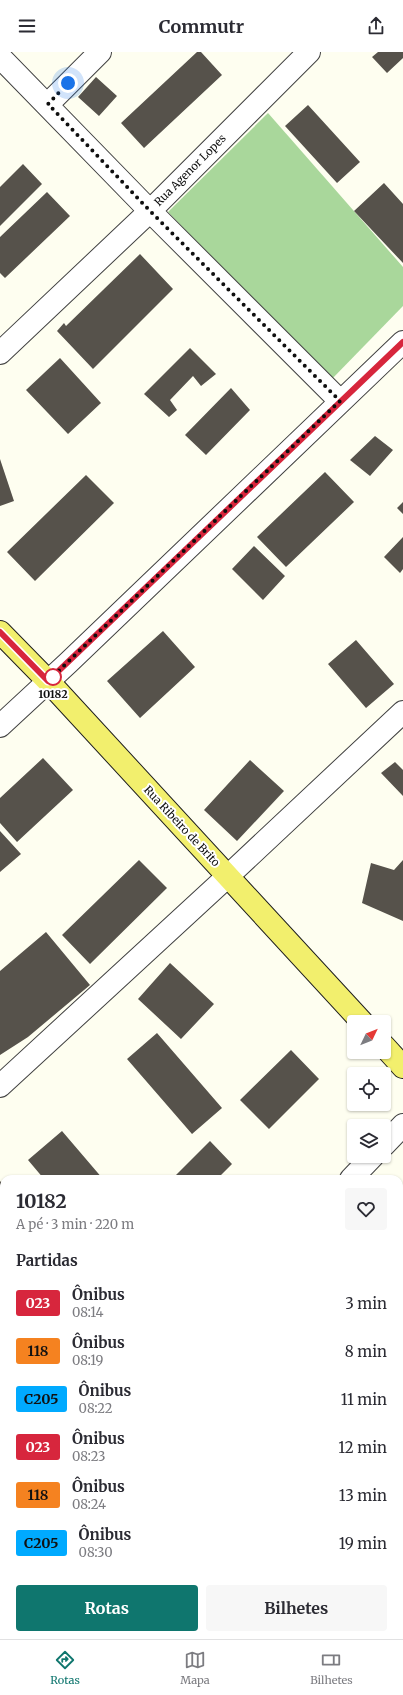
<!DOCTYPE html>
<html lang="pt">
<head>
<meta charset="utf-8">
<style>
	:root { --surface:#fff; --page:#f7f7f7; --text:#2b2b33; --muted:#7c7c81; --line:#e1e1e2; --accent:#0f766e }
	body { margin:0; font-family:Merriweather,serif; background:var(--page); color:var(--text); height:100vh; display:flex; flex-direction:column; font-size:15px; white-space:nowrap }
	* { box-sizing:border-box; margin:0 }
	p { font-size:13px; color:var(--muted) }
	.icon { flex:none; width:22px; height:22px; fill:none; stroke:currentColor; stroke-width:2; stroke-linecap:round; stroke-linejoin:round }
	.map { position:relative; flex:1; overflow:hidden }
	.drawer { position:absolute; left:0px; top:1123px; width:403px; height:464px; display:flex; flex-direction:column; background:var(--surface); border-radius:12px 12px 0 0; box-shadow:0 1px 3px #0004 }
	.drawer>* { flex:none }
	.badge { padding:0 8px; border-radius:3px; font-size:14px; line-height:26px }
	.needle { width:26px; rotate:47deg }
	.buttons { position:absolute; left:347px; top:963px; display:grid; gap:8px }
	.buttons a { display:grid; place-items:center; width:44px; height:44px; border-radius:4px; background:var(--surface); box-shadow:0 1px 3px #0004; font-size:20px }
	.you { position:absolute; width:20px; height:20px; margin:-10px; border:3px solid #fff; border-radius:50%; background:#1a73e8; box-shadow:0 0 0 6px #1a73e833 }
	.map>.badge { position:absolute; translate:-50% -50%; box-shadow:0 0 0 2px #fff }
	h2 { padding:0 16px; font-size:15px; line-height:36px }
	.round { display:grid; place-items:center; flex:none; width:42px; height:42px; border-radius:4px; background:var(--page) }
	.headline { display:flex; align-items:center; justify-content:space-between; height:68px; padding:0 16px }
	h1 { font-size:19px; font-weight:700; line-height:30px }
	.action { display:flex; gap:8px; margin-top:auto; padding:8px 16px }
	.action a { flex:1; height:46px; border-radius:4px; background:var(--accent); color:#fff; font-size:16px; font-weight:700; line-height:46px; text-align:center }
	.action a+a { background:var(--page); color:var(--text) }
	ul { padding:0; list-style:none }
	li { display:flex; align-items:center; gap:12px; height:48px; padding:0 16px }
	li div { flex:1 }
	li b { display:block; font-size:15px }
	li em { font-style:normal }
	li .badge { min-width:44px; font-weight:700; text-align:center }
	header { display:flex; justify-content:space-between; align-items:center; height:52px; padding:0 16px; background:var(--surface); font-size:18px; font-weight:700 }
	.dock { display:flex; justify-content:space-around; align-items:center; height:56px; border-top:1px solid var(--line); background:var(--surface); font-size:11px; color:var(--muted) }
	.dock a { display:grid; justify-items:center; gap:2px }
	.dock .selected { color:var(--accent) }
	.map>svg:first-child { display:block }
</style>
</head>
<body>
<header><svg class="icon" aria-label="menu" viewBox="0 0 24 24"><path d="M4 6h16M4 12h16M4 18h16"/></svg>Commutr<svg class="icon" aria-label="share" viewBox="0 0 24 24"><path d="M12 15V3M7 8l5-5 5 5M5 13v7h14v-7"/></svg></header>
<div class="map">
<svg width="403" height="1587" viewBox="0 0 403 1587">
	<rect width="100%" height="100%" fill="#fefef0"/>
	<path fill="#a9d79b" d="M268,61L403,215V254L330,329L168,160Z"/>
	<path fill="#56524b" d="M197,0H201L222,23L144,96L121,71Z
		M378,0H403V6L387,21L372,5Z
		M96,25L117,44L99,64L78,45Z
		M308,53L360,110L337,131L285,74Z
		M23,112L42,132L0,174V135Z
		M384,131L403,152V211L354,159Z
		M47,140L70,164L5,226L0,221V185Z
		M140,202L173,237L93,317L57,279L64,271L66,274Z
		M190,296L216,322L201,334L193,324L170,348L177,358L169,365L144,342Z
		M60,306L101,351L68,382L26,338Z
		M231,336L250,358L206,403L185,383Z
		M375,384L393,398L370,424L350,408Z
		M0,407L14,449L0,454Z
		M325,420L354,450L286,515L257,485Z
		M86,423L114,451L35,529L7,500Z
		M403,450V462L397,456Z
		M403,485V517L400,521L384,505Z
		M254,494L285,524L263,548L232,517Z
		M163,579L195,615L140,666L107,629Z
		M356,588L394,632L366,656L328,612Z
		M43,706L73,738L17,790L0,771V746Z
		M250,708L284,739L237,789L204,758Z
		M395,710L403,718V744L381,721Z
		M0,779L21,802L0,820Z
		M139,808L167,836L90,912L62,883Z
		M403,808V869L362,851L371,811L394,818Z
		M46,880L90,933L28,985L0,1003V919Z
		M170,911L214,952L181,987L138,947Z
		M157,981L222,1056L192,1082L127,1007Z
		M291,998L319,1027L269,1077L240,1048Z
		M62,1079L103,1127H44L28,1108Z
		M210,1089L232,1112L217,1127H172Z
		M0,1129L4,1133V1177L0,1180Z
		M403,1140V1159L399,1155V1144Z
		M399,1192L403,1197V1207L399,1211Z
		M399,1263L403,1267V1301L399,1297Z
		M0,1323L4,1327V1382L0,1386Z
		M399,1451L403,1456V1534L399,1530Z
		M0,1560L4,1564V1583H25L29,1587H0Z
		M403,1563V1587H373L378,1583H399V1566Z
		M61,1583H90L94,1587H66Z
		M277,1583H304L306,1587H279Z"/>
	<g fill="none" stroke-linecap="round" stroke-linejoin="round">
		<defs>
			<path id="minor" d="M0,5L150,159L340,349
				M48,52L100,0
				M0,301L150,159L309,0
				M0,674L68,611L403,290
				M0,1034L228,824L403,660
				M384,1093L403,1073
				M351,1127L373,1104
				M0,1488L4,1484
				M0,1549L4,1553
				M35,1583L40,1587"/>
			<path id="major" d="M0,580L48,629L362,970
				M384,994L403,1015
				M0,1270L4,1274
				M245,1583L248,1587"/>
		</defs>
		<use href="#minor" stroke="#414141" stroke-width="24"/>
		<use href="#major" stroke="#1f1f1f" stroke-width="24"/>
		<use href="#minor" stroke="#fff" stroke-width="22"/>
		<use href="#major" stroke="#f2ef6d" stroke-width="22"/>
	</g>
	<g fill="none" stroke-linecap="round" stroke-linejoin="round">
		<defs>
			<path id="line" d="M0,580L48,629L403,290"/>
		</defs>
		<use href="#line" stroke="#fff" stroke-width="9"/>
		<use href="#line" stroke="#d7263d" stroke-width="6"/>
		<path stroke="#0e0e0e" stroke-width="4" stroke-dasharray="0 7.2" d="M53,625L48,629L340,349L150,159L48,52L68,31"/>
	</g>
	<circle fill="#fff" stroke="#d7263d" stroke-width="2" cx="53" cy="625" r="8"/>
	<g text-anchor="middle" stroke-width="4" stroke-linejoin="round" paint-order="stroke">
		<g font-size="11" fill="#0e0e0e" stroke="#fff">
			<text transform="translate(190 118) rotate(-45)" y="4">Rua Agenor Lopes</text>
			<text transform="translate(182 774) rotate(47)" y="4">Rua Ribeiro de Brito</text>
		</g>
		<g font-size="11" font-weight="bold" fill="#0e0e0e" stroke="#fff">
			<text x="53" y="646">10182</text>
		</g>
	</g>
</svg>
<div class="buttons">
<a><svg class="needle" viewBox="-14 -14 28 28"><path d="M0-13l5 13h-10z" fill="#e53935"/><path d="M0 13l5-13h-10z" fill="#7c7c81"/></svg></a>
<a><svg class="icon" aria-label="locate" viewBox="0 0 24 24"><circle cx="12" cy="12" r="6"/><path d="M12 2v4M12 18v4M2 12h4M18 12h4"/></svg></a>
<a><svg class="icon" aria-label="layers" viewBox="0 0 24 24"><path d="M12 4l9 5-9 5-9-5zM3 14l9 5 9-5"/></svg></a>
</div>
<div class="you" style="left:68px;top:31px"></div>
<section class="drawer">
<div class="headline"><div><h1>10182</h1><p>A pé · 3 min · 220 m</p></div><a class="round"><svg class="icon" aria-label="heart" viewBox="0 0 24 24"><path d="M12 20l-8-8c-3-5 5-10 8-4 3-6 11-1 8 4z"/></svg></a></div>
<h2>Partidas</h2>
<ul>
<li><span class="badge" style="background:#d7263d;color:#fff">023</span><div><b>Ônibus</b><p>08:14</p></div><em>3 min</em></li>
<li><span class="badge" style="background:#f58220;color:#111">118</span><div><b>Ônibus</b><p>08:19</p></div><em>8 min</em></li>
<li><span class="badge" style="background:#0af;color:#111">C205</span><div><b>Ônibus</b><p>08:22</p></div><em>11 min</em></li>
<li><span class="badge" style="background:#d7263d;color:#fff">023</span><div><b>Ônibus</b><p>08:23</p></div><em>12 min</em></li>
<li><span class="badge" style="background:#f58220;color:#111">118</span><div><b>Ônibus</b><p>08:24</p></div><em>13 min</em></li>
<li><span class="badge" style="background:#0af;color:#111">C205</span><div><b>Ônibus</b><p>08:30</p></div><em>19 min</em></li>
</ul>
<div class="action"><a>Rotas</a><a>Bilhetes</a></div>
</section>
</div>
<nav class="dock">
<a class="selected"><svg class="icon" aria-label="directions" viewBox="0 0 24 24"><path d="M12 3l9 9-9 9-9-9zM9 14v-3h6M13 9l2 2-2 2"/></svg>Rotas</a>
<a><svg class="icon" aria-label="map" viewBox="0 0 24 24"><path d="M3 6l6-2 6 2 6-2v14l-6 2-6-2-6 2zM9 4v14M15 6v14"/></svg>Mapa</a>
<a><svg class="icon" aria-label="tickets" viewBox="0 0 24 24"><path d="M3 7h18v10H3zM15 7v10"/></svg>Bilhetes</a>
</nav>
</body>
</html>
